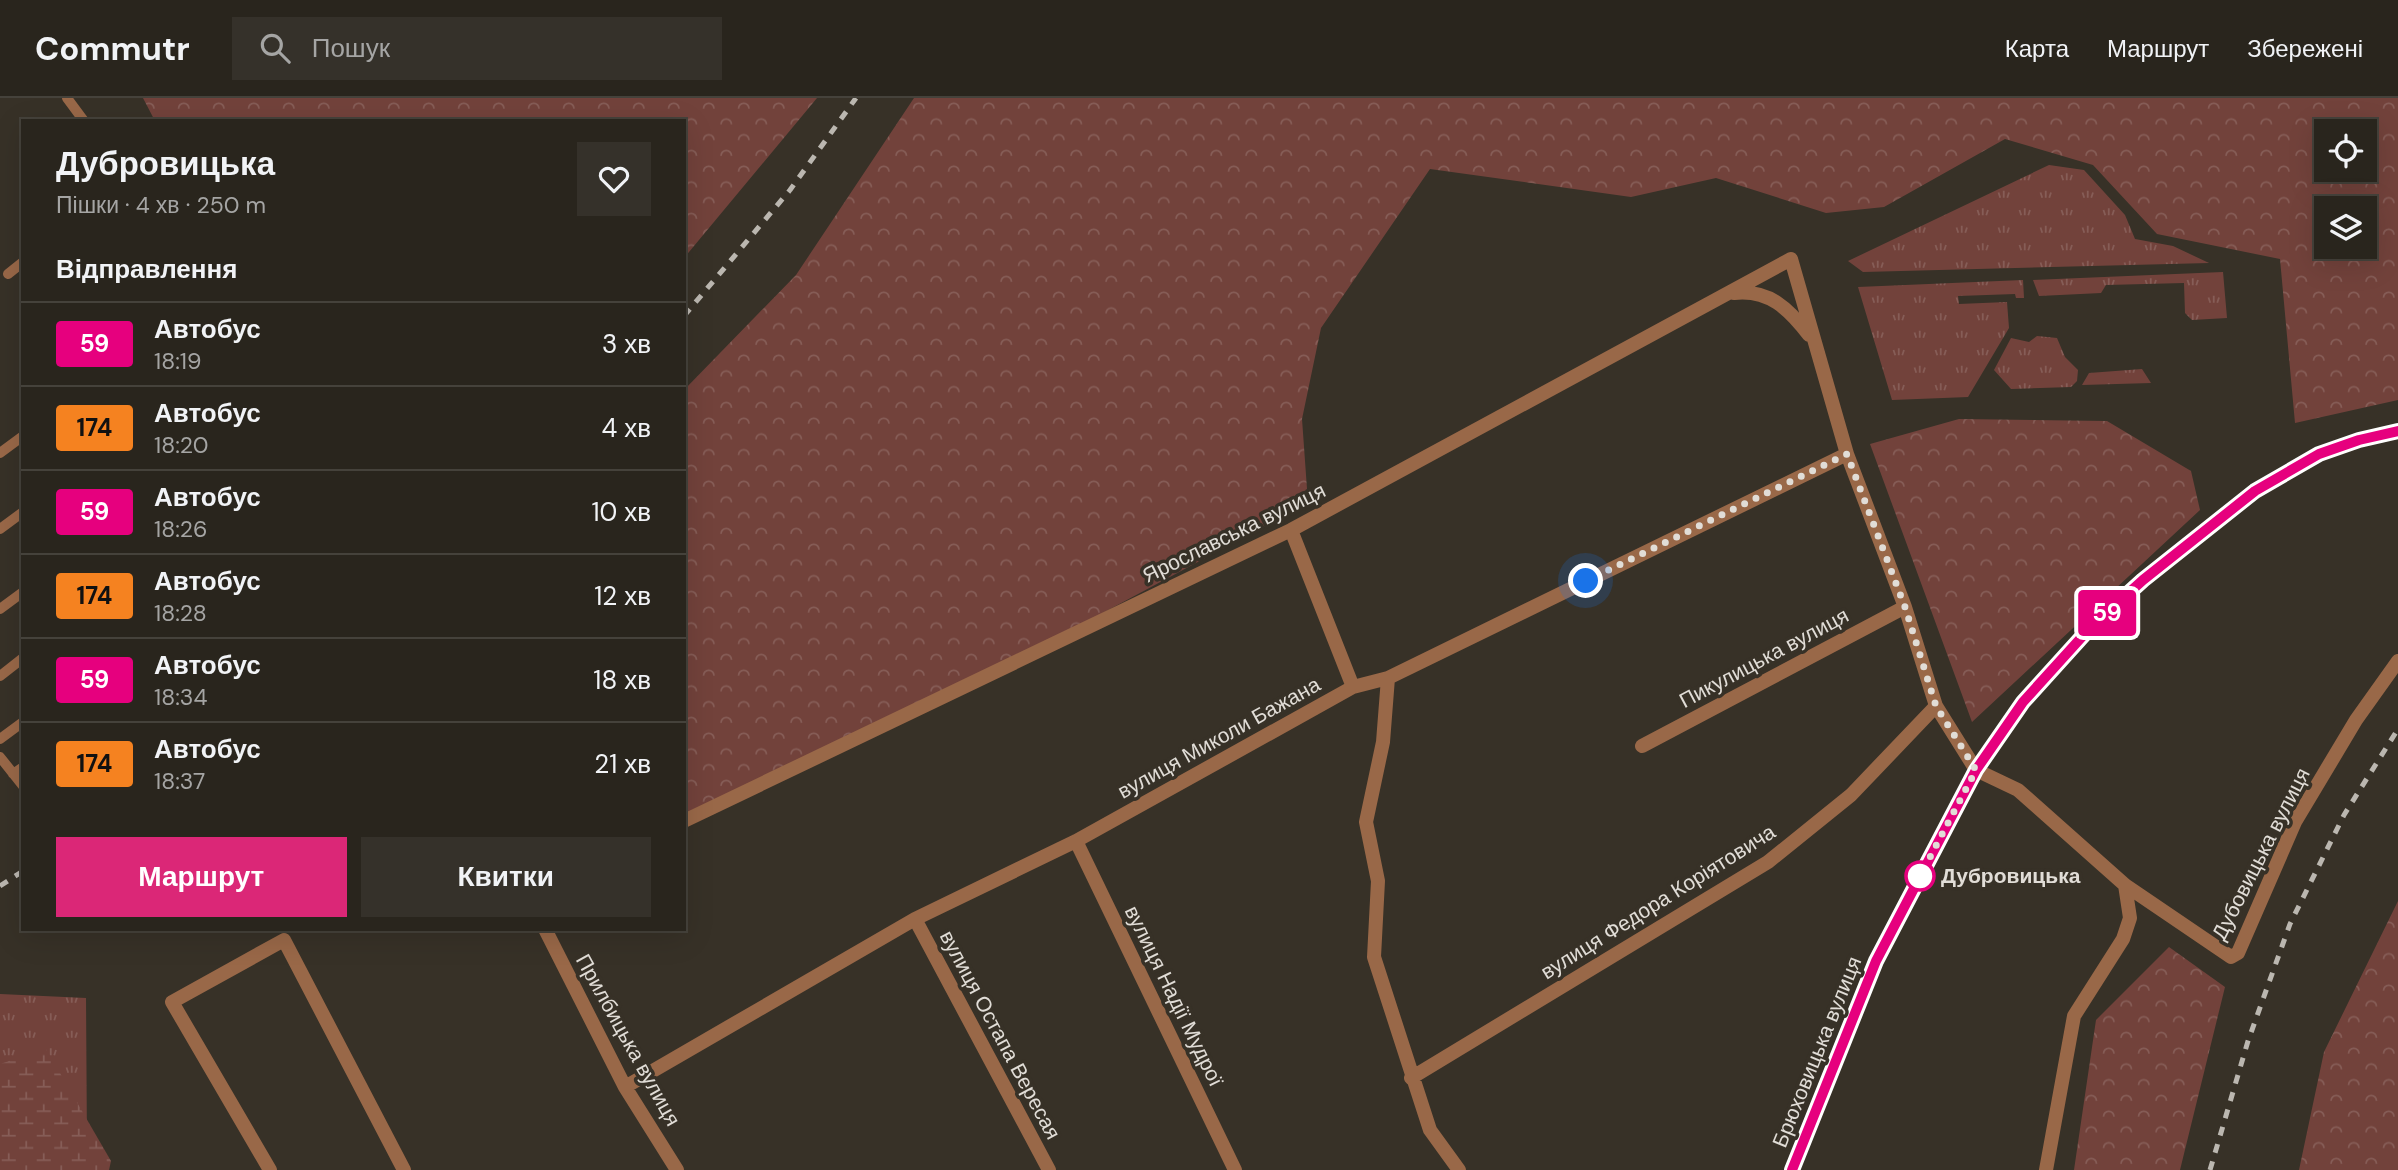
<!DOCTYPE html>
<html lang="uk">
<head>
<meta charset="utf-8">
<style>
	:root { --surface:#29251d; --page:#35312a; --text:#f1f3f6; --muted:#a5a5a4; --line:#45423b; --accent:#db2777 }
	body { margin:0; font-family:"DM Sans",sans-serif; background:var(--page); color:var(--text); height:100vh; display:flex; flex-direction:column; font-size:26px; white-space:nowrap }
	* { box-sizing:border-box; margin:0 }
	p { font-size:23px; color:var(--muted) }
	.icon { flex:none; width:38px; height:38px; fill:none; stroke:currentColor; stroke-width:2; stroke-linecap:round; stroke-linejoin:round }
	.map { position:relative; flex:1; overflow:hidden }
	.details { position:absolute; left:21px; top:21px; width:665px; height:812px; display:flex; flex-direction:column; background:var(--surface); border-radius:0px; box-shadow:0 7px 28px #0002,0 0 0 2px var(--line) }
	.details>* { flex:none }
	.badge { padding:0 14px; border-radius:5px; font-size:24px; line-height:46px }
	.controls { position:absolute; left:2314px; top:21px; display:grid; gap:14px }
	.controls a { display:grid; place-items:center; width:63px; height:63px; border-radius:0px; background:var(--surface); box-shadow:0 7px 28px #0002,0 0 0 2px var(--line); font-size:35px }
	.you { position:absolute; width:35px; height:35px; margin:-18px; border:5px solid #fff; border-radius:50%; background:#1a73e8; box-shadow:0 0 0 10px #1a73e833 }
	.map>.badge { position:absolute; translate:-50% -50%; box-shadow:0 0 0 4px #fff }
	h2 { padding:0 35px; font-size:26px; line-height:63px }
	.round { display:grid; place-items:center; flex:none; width:74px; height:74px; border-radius:0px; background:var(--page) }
	.headline { display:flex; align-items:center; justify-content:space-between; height:119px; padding:0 35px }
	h1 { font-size:33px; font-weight:800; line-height:52px }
	.action { display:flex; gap:14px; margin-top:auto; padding:14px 35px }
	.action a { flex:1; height:80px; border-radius:0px; background:var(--accent); color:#fff; font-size:28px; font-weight:800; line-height:80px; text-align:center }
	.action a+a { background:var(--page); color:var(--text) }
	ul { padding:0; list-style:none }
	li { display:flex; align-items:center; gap:21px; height:84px; padding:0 35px; border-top:2px solid var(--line) }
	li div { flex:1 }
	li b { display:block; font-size:26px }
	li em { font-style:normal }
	li .badge { min-width:77px; font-weight:700; text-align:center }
	header { display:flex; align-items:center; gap:42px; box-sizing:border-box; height:98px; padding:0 35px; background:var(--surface); border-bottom:2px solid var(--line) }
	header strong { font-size:33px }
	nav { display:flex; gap:38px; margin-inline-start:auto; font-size:24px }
	.search { width:490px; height:63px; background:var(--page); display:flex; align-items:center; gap:18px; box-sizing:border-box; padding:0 24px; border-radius:0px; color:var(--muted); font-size:26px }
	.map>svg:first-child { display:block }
</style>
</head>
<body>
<header>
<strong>Commutr</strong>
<div class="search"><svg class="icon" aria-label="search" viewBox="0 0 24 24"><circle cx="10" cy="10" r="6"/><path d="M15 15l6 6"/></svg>Пошук</div>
<nav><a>Карта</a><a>Маршрут</a><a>Збережені</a></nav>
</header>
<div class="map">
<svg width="2398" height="1072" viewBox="0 0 2398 1072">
	<defs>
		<pattern id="grass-tufts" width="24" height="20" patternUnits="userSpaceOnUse" patternTransform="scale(1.75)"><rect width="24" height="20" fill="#72423b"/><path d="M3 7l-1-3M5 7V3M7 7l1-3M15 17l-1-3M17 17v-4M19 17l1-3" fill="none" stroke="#865d57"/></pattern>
		<pattern id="forest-crowns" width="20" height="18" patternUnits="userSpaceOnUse" patternTransform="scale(1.75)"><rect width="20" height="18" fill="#72423b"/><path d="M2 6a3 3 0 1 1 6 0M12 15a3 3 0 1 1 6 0" fill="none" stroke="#865d57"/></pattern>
		<pattern id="wetland-marsh" width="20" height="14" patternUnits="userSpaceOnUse" patternTransform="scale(1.75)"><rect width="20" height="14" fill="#72423b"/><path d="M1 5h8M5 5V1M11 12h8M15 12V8" fill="none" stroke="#865d57"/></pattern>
	</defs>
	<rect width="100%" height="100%" fill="#373127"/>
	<path fill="url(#grass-tufts)" d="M2049,67L2084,72L2125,117L2135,141L2173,148L2209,165L1863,174L1848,163Z
		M2223,174L2227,220L2192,222L2185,215L2184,185L2106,187L2101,195L2039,198L2033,182Z
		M2023,182L2024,200H2016L2015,196L1958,198L1959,206L2007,204L2009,230L1968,299L1892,302L1858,189Z
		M2037,238L2057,240L2065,259L2078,272L2077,283L2071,289L2011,291L1994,272L2011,240L2029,244Z
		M2142,271L2151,285L2082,287L2089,275Z
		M0,896L86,900L87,1050L0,1072Z"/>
	<path fill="url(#forest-crowns)" fill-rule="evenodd" d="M143,0H817L684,160V23H155Z
		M914,0H2398V302L2295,325L2280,161L2157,136L2093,67L2005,41L1884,109L1826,115L1716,80L1631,99L1430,71L1321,230L1302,321L1308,405L1082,526L684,717V292L796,177ZM2326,33H2364V72H2326ZM2326,110H2364V149H2326Z
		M1959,321L2107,323L2191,373L2200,412L1972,624L1870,346Z
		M2398,803V1072H2299L2324,954Z
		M2169,849L2225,889L2180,1072H2074L2096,922Z"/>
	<path fill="url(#wetland-marsh)" d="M46,951L111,1063L109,1072H0V966Z"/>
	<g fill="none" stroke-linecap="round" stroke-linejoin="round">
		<path stroke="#996848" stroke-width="10" d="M67,0L84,23
			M8,176L23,164
			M0,355L23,338
			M0,431L23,414
			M0,511L23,494
			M0,578L23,560
			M0,641L23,624
			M0,659L23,688
			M13,676L23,669"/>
		<path stroke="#996848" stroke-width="14" d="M1734,195C1769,191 1789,211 1809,237
			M1291,432L1353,589
			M1388,580L1383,644L1366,724L1378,783L1374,859L1430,1032L1459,1072
			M1642,648L1905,509
			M684,723L1291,432L1791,161L1847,356L1905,509L1936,608L1976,672L2018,692L2125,787L2231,859L2238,855L2295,724L2356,622L2398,563
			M1076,743L1235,1072
			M915,821L1049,1072
			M545,831L625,989L677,1072
			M1411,980L1768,764L1851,697L1936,608
			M625,989L915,821L1076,743L1353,589L1388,580L1847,356
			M270,1072L172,904L284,842L404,1072
			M2046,1072L2074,918L2123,841L2130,820L2125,787"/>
		<path stroke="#d2854f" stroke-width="14" d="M1792,1072L1876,863L1976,672L2023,604L2090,530L2143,482L2255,393L2319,356L2359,342L2398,333"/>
		<path stroke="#bbb7b0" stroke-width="5" stroke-dasharray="9 9" stroke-linecap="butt" d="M684,218L790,92L856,0
			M0,788L23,773
			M2210,1072L2248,943L2290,826L2344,717L2398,631"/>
	</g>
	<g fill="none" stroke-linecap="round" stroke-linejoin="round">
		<defs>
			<path id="line" d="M1792,1072L1876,863L1976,672L2023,604L2090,530L2143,482L2255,393L2319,356L2359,342L2398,333"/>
		</defs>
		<use href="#line" stroke="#fff" stroke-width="16"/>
		<use href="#line" stroke="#e6007e" stroke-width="10"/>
		<path stroke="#e1ddd7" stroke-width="7" stroke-dasharray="0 12.6" d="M1586,483L1847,356L1905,509L1936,608L1976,672L1920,778"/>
	</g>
	<circle fill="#fff" stroke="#e6007e" stroke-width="3.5" cx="1920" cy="778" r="14"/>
	<g text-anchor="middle" stroke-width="7" stroke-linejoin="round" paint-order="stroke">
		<g font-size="21" fill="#e1ddd7" stroke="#373127">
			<text transform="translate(1234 435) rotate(-26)" y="7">Ярославська вулиця</text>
			<text transform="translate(1764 560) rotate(-28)" y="7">Пикулицька вулиця</text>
			<text transform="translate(1219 640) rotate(-29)" y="7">вулиця Миколи Бажана</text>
			<text transform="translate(2261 756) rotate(-63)" y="7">Дубовицька вулиця</text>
			<text transform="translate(1658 804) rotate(-32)" y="7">вулиця Федора Коріятовича</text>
			<text transform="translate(1174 898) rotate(64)" y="7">вулиця Надії Мудрої</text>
			<text transform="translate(1000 937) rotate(62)" y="7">вулиця Остапа Вересая</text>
			<text transform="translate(628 942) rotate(61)" y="7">Прилбицька вулиця</text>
			<text transform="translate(1817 954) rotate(-68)" y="7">Брюховицька вулиця</text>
		</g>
		<g font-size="21" font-weight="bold" fill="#e1ddd7" stroke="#373127" text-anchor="start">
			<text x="1941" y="785">Дубровицька</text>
		</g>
	</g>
</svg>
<div class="controls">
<a><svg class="icon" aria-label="locate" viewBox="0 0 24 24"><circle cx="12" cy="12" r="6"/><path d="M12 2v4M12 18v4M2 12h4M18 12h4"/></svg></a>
<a><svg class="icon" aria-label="layers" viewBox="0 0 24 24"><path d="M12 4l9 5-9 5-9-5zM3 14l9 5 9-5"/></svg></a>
</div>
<div class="you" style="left:1586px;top:483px"></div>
<b class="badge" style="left:2107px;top:515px;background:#e6007e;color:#fff">59</b>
<section class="details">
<div class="headline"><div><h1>Дубровицька</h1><p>Пішки · 4 хв · 250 m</p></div><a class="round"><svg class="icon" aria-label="heart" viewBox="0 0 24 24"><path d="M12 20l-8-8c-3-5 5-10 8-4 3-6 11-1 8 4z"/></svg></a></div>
<h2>Відправлення</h2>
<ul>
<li><span class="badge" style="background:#e6007e;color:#fff">59</span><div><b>Автобус</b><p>18:19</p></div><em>3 хв</em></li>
<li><span class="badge" style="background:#f58220;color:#111">174</span><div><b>Автобус</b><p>18:20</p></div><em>4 хв</em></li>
<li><span class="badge" style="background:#e6007e;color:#fff">59</span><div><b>Автобус</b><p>18:26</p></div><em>10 хв</em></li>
<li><span class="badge" style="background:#f58220;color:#111">174</span><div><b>Автобус</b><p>18:28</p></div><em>12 хв</em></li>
<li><span class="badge" style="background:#e6007e;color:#fff">59</span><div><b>Автобус</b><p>18:34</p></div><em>18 хв</em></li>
<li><span class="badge" style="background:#f58220;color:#111">174</span><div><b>Автобус</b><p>18:37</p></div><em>21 хв</em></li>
</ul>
<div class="action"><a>Маршрут</a><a>Квитки</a></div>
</section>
</div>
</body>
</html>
